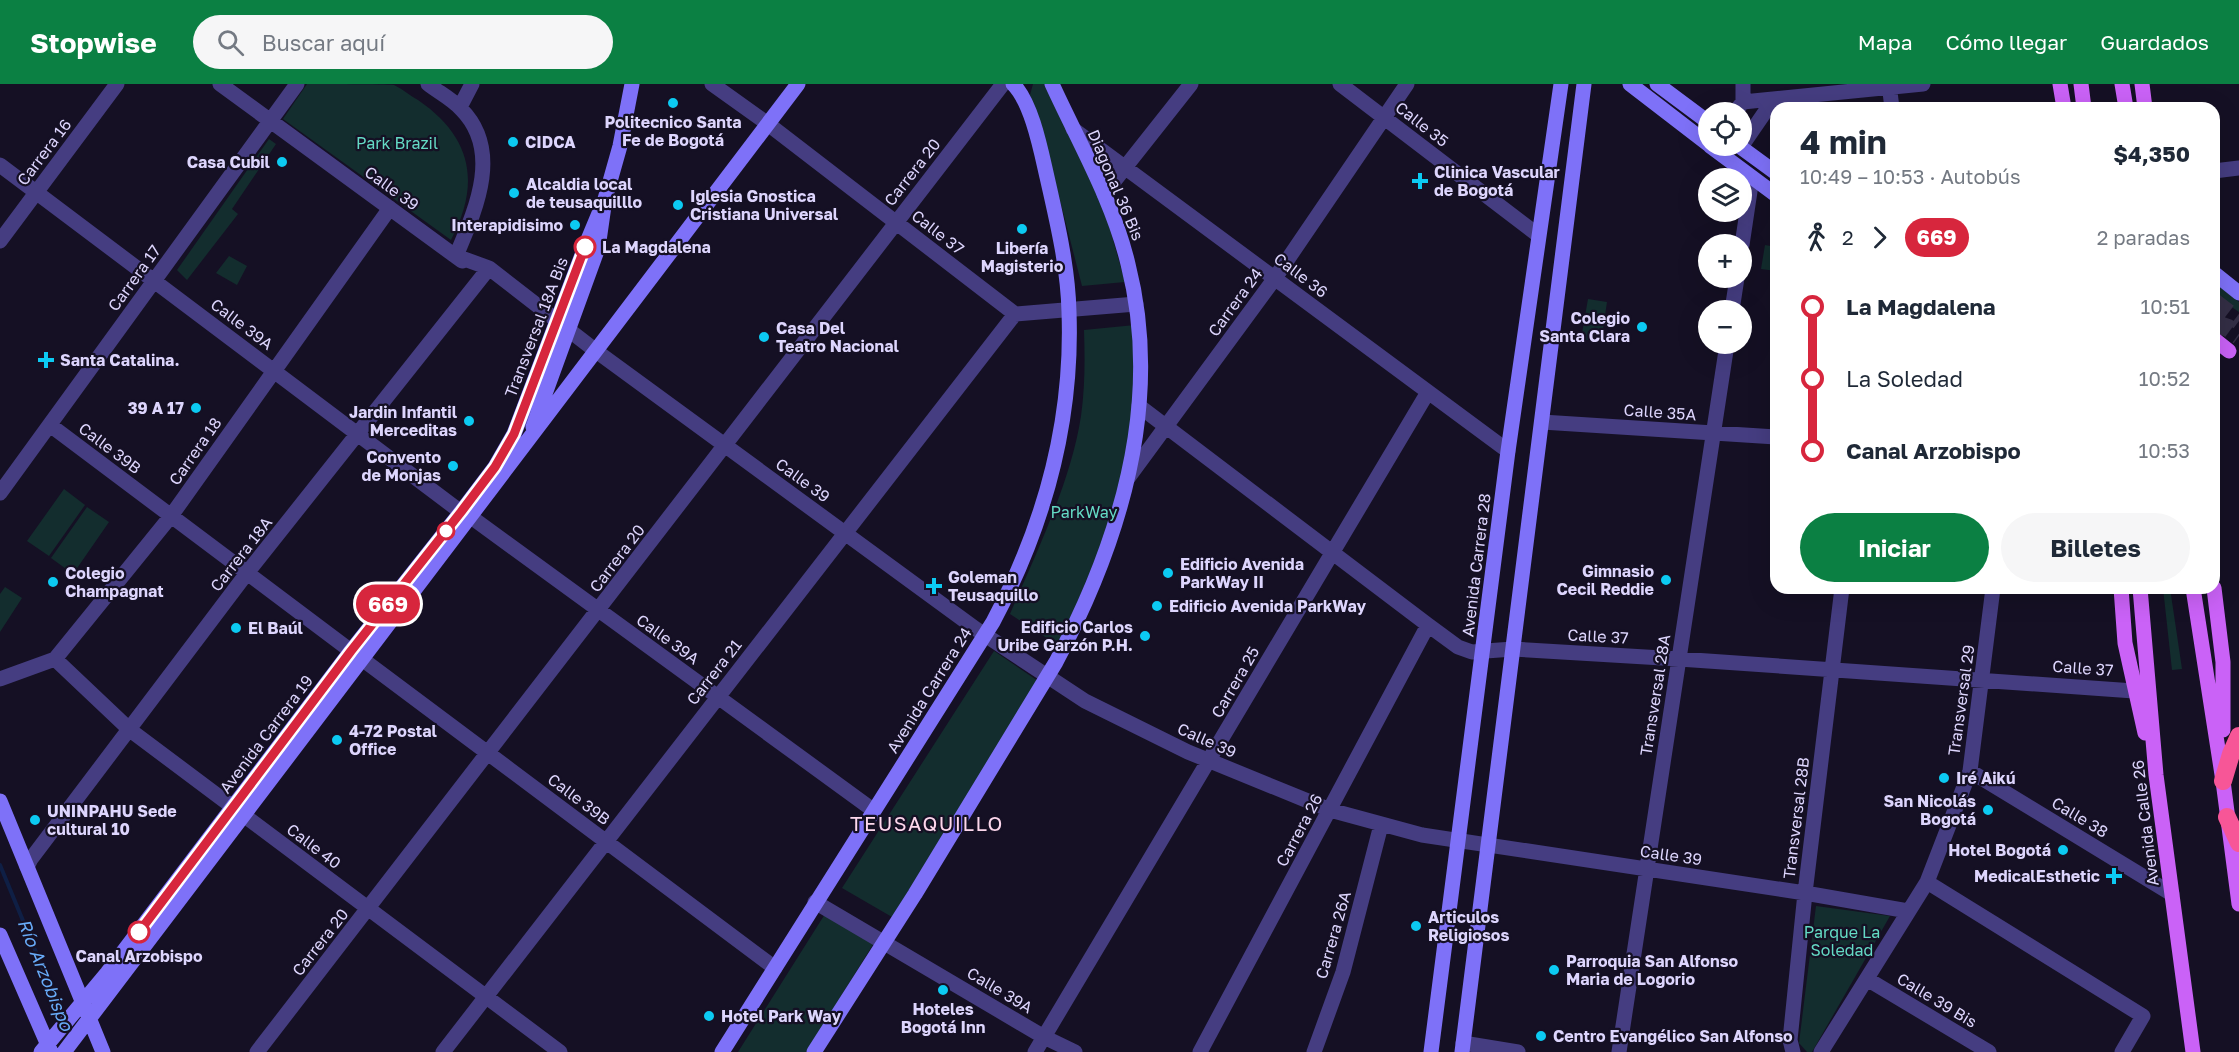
<!DOCTYPE html>
<html lang="es">
<head>
<meta charset="utf-8">
<style>
	:root { --surface:#fff; --page:#f6f6f7; --text:#1f2937; --muted:#747a83; --accent:#0b8043 }
	body { margin:0; font-family:"Golos Text",sans-serif; background:var(--page); color:var(--text); height:100vh; display:flex; flex-direction:column; font-size:22px; white-space:nowrap }
	* { box-sizing:border-box; margin:0 }
	p { font-size:20px; color:var(--muted) }
	.icon { flex:none; width:33px; height:33px; fill:none; stroke:currentColor; stroke-width:2; stroke-linecap:round; stroke-linejoin:round }
	.map { position:relative; flex:1; overflow:hidden }
	.side { position:absolute; left:1770px; top:18px; width:450px; height:492px; display:flex; flex-direction:column; background:var(--surface); border-radius:18px; box-shadow:0 6px 24px #0002 }
	.side>* { flex:none }
	.badge { padding:0 12px; border-radius:20px; font-size:21px; line-height:39px }
	.fabs { position:absolute; left:1698px; top:18px; display:grid; gap:12px }
	.fabs a { display:grid; place-items:center; width:54px; height:54px; border-radius:50%; background:var(--surface); box-shadow:0 6px 24px #0002; font-size:30px }
	.map>.badge { position:absolute; translate:-50% -50%; box-shadow:0 0 0 3px #fff }
	.legs { display:flex; align-items:center; gap:9px; height:66px; padding:0 30px; font-size:20px }
	.legs p { margin-inline-start:auto }
	.headline { display:flex; align-items:center; justify-content:space-between; height:102px; padding:0 30px }
	h1 { font-size:33px; font-weight:700; line-height:45px }
	.cta { display:flex; gap:12px; margin-top:auto; padding:12px 30px }
	.cta a { flex:1; height:69px; border-radius:36px; background:var(--accent); color:#fff; font-size:24px; font-weight:700; line-height:69px; text-align:center }
	.cta a+a { background:var(--page); color:var(--text) }
	ul { padding:0 30px; list-style:none }
	li { display:flex; align-items:center; gap:21px; height:72px; font-size:22px }
	li i { display:grid; place-items:center; width:9px; height:100%; margin:0 8px; background:currentColor }
	li i::after { content:''; width:15px; height:15px; margin:-8px; border:4px solid; border-radius:50%; background:var(--surface) }
	li p { margin-inline-start:auto }
	li:first-child i { background:linear-gradient(#0000 50%,currentColor 0) }
	li:last-child i { background:linear-gradient(currentColor 50%,#0000 0) }
	header { display:flex; align-items:center; gap:36px; box-sizing:border-box; height:84px; padding:0 30px; background:var(--accent); color:#fff }
	header strong { font-size:28px }
	nav { display:flex; gap:33px; margin-inline-start:auto; font-size:21px }
	.search { width:420px; height:54px; background:var(--page); display:flex; align-items:center; gap:15px; box-sizing:border-box; padding:0 21px; border-radius:33px; color:var(--muted); font-size:22px }
	.map>svg:first-child { display:block }
</style>
</head>
<body>
<header>
<strong>Stopwise</strong>
<div class="search"><svg class="icon" aria-label="search" viewBox="0 0 24 24"><circle cx="10" cy="10" r="6"/><path d="M15 15l6 6"/></svg>Buscar aquí</div>
<nav><a>Mapa</a><a>Cómo llegar</a><a>Guardados</a></nav>
</header>
<div class="map">
<svg width="2239" height="968" viewBox="0 0 2239 968">
	<rect width="100%" height="100%" fill="#151024"/>
	<path fill="#132d2e" d="M307,0C322,0 385,0 394,1C403,5 410,12 418,16C472,53 481,99 451,156L283,35Z
		M1033,0H1047L1102,117L1125,198L1082,202L1054,93L1030,11Z
		M269,55L276,60L232,125L238,130L187,196L177,186Z
		M1765,161L1776,163V187L1761,185Z
		M229,172L247,182L237,201L216,189Z
		M2214,197L2239,218V228L2214,211Z
		M1588,215L1607,218L1601,258L1581,255Z
		M1135,241L1134,322L1119,418L1059,562L1010,530C1036,469 1071,398 1081,332C1085,304 1085,275 1084,246Z
		M64,405L85,421L49,472L27,457Z
		M87,423L109,438L73,490L51,474Z
		M5,503L22,514L0,548V510Z
		M2163,504H2170L2182,585L2172,586Z
		M994,567L1038,597L892,833L842,804Z
		M1816,822L1890,832L1812,968H1807L1799,959Z
		M825,830L874,859L806,968H738Z"/>
	<g fill="none" stroke-linecap="round" stroke-linejoin="round">
		<path stroke="#0f1f45" stroke-width="4" d="M0,781L64,936"/>
		<path stroke="#332e45" stroke-width="18" stroke-dasharray="18 9" stroke-linecap="butt" d="M2214,218L2239,237
			M2214,239L2228,244L2239,252"/>
		<path stroke="#453d81" stroke-width="15" d="M220,0L462,177
			M428,0C438,8 452,15 461,25C503,67 475,127 456,172
			M712,0L768,40L1015,230L1136,220
			M1340,0L1538,151
			M1889,0L1892,24
			M1743,18L1923,0
			M460,23L472,0
			M1735,28L1743,18V0
			M1073,45L1508,367
			M1741,63L1774,15
			M0,81L461,428
			M2214,87L2239,84
			M1104,110L1191,0
			M0,157L117,0
			M1742,161L1752,94
			M456,172L489,184L596,267L976,545L1085,617L1188,668L1330,726L1422,751L1805,809L1908,827
			M1732,226L1737,194
			M1139,322L1428,541L1458,563L1472,568L1513,565L1679,575L2134,607
			M1542,338L1776,353
			M50,341L351,567
			M1128,394L1275,194L1407,0
			M0,409L297,0
			M471,433L873,726
			M55,575L130,646L560,968
			M362,575L775,884
			M0,595L55,575L171,432L390,124
			M1970,687L2172,810
			M27,783L31,775L247,489L489,184
			M1927,798L2143,932L2122,968
			M815,818L1044,953L1075,968
			M1867,895L1989,968
			M1463,959L1518,968
			M257,968C507,647 754,323 1003,0
			M443,968L1015,230
			M1035,968L1428,308
			M1200,968L1428,541
			M1314,968L1343,888L1381,741
			M1619,968L1727,260
			M1793,968L1790,956L1805,809L1842,504
			M1821,968L1927,798L1970,687L1993,504"/>
		<path stroke="#7e71f8" stroke-width="15" d="M1630,0L1708,60
			M1657,0L1708,38
			M1710,62L1776,111
			M1739,62L1776,89
			M2214,189L2239,209
			M533,343L598,164L605,115L620,62L632,0
			M0,717L103,968
			M0,851L51,968
			M41,968L107,889L351,567L461,428L495,383L514,350L585,163L605,115
			M64,968L798,0
			M722,968L993,538C1044,442 1073,337 1069,228C1068,183 1057,137 1047,93C1041,67 1032,19 1013,0
			M814,968L915,810L1056,578C1121,456 1163,317 1128,180C1113,117 1079,59 1052,0
			M1431,968L1508,367L1561,0
			M1462,968L1584,0"/>
		<path stroke="#ca62f7" stroke-width="15" d="M2060,0L2064,24
			M2081,0L2084,24
			M2122,0L2126,24
			M2142,0L2145,24
			M2214,255L2229,267
			M2121,504L2125,559L2145,649
			M2140,504L2156,691L2193,968
			M2193,504L2223,697L2239,820
			M2214,504L2223,578V646"/>
		<path stroke="#f75697" stroke-width="18" d="M2223,697L2231,670L2239,652
			M2227,733L2239,759"/>
	</g>
	<g fill="none" stroke-linecap="round" stroke-linejoin="round">
		<defs>
			<path id="line-1" d="M139,848L351,567L461,428L495,383L514,350L585,163"/>
		</defs>
		<use href="#line-1" stroke="#fff" stroke-width="14"/>
		<use href="#line-1" stroke="#d7263d" stroke-width="9"/>
	</g>
	<g fill="#0ccaf2" stroke="#151024" stroke-width="2">
		<circle cx="673" cy="19" r="6"/>
		<circle cx="513" cy="58" r="6"/>
		<circle cx="282" cy="78" r="6"/>
		<path d="M1417 88h6v6h6v6h-6v6h-6v-6h-6v-6h6z"/>
		<circle cx="514" cy="109" r="6"/>
		<circle cx="678" cy="121" r="6"/>
		<circle cx="575" cy="141" r="6"/>
		<circle cx="1022" cy="145" r="6"/>
		<circle cx="1642" cy="243" r="6"/>
		<circle cx="764" cy="253" r="6"/>
		<path d="M43 267h6v6h6v6h-6v6h-6v-6h-6v-6h6z"/>
		<circle cx="196" cy="324" r="6"/>
		<circle cx="469" cy="337" r="6"/>
		<circle cx="453" cy="382" r="6"/>
		<circle cx="1168" cy="489" r="6"/>
		<circle cx="1666" cy="496" r="6"/>
		<circle cx="53" cy="498" r="6"/>
		<path d="M931 493h6v6h6v6h-6v6h-6v-6h-6v-6h6z"/>
		<circle cx="1157" cy="522" r="6"/>
		<circle cx="236" cy="544" r="6"/>
		<circle cx="1145" cy="552" r="6"/>
		<circle cx="337" cy="656" r="6"/>
		<circle cx="1944" cy="694" r="6"/>
		<circle cx="1988" cy="726" r="6"/>
		<circle cx="35" cy="736" r="6"/>
		<circle cx="2063" cy="766" r="6"/>
		<path d="M2111 783h6v6h6v6h-6v6h-6v-6h-6v-6h6z"/>
		<circle cx="1416" cy="842" r="6"/>
		<circle cx="1554" cy="886" r="6"/>
		<circle cx="943" cy="906" r="6"/>
		<circle cx="709" cy="932" r="6"/>
		<circle cx="1541" cy="952" r="6"/>
	</g>
	<g fill="#fff" stroke="#d7263d" stroke-width="3">
		<circle cx="585" cy="163" r="10"/>
		<circle cx="446" cy="447" r="8"/>
		<circle cx="139" cy="848" r="10"/>
	</g>
	<g text-anchor="middle" stroke-width="4.5" stroke-linejoin="round" paint-order="stroke">
		<g font-size="16" font-weight="bold" fill="#ddd5fd" stroke="#151024" text-anchor="start">
			<text x="673" y="44" text-anchor="middle">Politecnico Santa<tspan x="673" dy="18">Fe de Bogotá</tspan></text>
			<text x="525" y="64">CIDCA</text>
			<text x="270" y="84" text-anchor="end">Casa Cubil</text>
			<text x="1434" y="94">Clinica Vascular<tspan x="1434" dy="18">de Bogotá</tspan></text>
			<text x="526" y="106">Alcaldia local<tspan x="526" dy="18">de teusaquilllo</tspan></text>
			<text x="690" y="118">Iglesia Gnostica<tspan x="690" dy="18">Cristiana Universal</tspan></text>
			<text x="563" y="147" text-anchor="end">Interapidisimo</text>
			<text x="1022" y="170" text-anchor="middle">Libería<tspan x="1022" dy="18">Magisterio</tspan></text>
			<text x="1630" y="240" text-anchor="end">Colegio<tspan x="1630" dy="18">Santa Clara</tspan></text>
			<text x="776" y="250">Casa Del<tspan x="776" dy="18">Teatro Nacional</tspan></text>
			<text x="60" y="282">Santa Catalina.</text>
			<text x="184" y="330" text-anchor="end">39 A 17</text>
			<text x="457" y="334" text-anchor="end">Jardin Infantil<tspan x="457" dy="18">Merceditas</tspan></text>
			<text x="441" y="379" text-anchor="end">Convento<tspan x="441" dy="18">de Monjas</tspan></text>
			<text x="1180" y="486">Edificio Avenida<tspan x="1180" dy="18">ParkWay II</tspan></text>
			<text x="1654" y="493" text-anchor="end">Gimnasio<tspan x="1654" dy="18">Cecil Reddie</tspan></text>
			<text x="65" y="495">Colegio<tspan x="65" dy="18">Champagnat</tspan></text>
			<text x="948" y="499">Goleman<tspan x="948" dy="18">Teusaquillo</tspan></text>
			<text x="1169" y="528">Edificio Avenida ParkWay</text>
			<text x="1133" y="549" text-anchor="end">Edificio Carlos<tspan x="1133" dy="18">Uribe Garzón P.H.</tspan></text>
			<text x="248" y="550">El Baúl</text>
			<text x="349" y="653">4-72 Postal<tspan x="349" dy="18">Office</tspan></text>
			<text x="1956" y="700">Iré Aikú</text>
			<text x="1976" y="723" text-anchor="end">San Nicolás<tspan x="1976" dy="18">Bogotá</tspan></text>
			<text x="47" y="733">UNINPAHU Sede<tspan x="47" dy="18">cultural 10</tspan></text>
			<text x="2051" y="772" text-anchor="end">Hotel Bogotá</text>
			<text x="2100" y="798" text-anchor="end">MedicalEsthetic</text>
			<text x="1428" y="839">Articulos<tspan x="1428" dy="18">Religiosos</tspan></text>
			<text x="1566" y="883">Parroquia San Alfonso<tspan x="1566" dy="18">Maria de Logorio</tspan></text>
			<text x="943" y="931" text-anchor="middle">Hoteles<tspan x="943" dy="18">Bogotá Inn</tspan></text>
			<text x="721" y="938">Hotel Park Way</text>
			<text x="1553" y="958">Centro Evangélico San Alfonso</text>
		</g>
		<g font-size="16" fill="#ddd5fd" stroke="#151024">
			<text transform="translate(1422 40) rotate(38)" y="6">Calle 35</text>
			<text transform="translate(44 68) rotate(-53)" y="6">Carrera 16</text>
			<text transform="translate(912 88) rotate(-52)" y="6">Carrera 20</text>
			<text transform="translate(1116 101) rotate(67)" y="6">Diagonal 36 Bis</text>
			<text transform="translate(392 104) rotate(36)" y="6">Calle 39</text>
			<text transform="translate(938 148) rotate(38)" y="6">Calle 37</text>
			<text transform="translate(1301 191) rotate(37)" y="6">Calle 36</text>
			<text transform="translate(134 194) rotate(-54)" y="6">Carrera 17</text>
			<text transform="translate(1235 218) rotate(-54)" y="6">Carrera 24</text>
			<text transform="translate(242 240) rotate(37)" y="6">Calle 39A</text>
			<text transform="translate(536 243) rotate(-69)" y="6">Transversal 18A Bis</text>
			<text transform="translate(1660 328) rotate(4)" y="6">Calle 35A</text>
			<text transform="translate(110 364) rotate(37)" y="6">Calle 39B</text>
			<text transform="translate(195 367) rotate(-55)" y="6">Carrera 18</text>
			<text transform="translate(803 396) rotate(36)" y="6">Calle 39</text>
			<text transform="translate(241 470) rotate(-52)" y="6">Carrera 18A</text>
			<text transform="translate(617 474) rotate(-53)" y="6">Carrera 20</text>
			<text transform="translate(1476 481) rotate(-83)" y="6">Avenida Carrera 28</text>
			<text transform="translate(1598 552) rotate(3)" y="6">Calle 37</text>
			<text transform="translate(668 555) rotate(36)" y="6">Calle 39A</text>
			<text transform="translate(2083 584) rotate(4)" y="6">Calle 37</text>
			<text transform="translate(714 588) rotate(-52)" y="6">Carrera 21</text>
			<text transform="translate(1235 598) rotate(-60)" y="6">Carrera 25</text>
			<text transform="translate(929 606) rotate(-58)" y="6">Avenida Carrera 24</text>
			<text transform="translate(1655 611) rotate(-81)" y="6">Transversal 28A</text>
			<text transform="translate(1961 616) rotate(-82)" y="6">Transversal 29</text>
			<text transform="translate(266 650) rotate(-53)" y="6">Avenida Carrera 19</text>
			<text transform="translate(1207 656) rotate(24)" y="6">Calle 39</text>
			<text transform="translate(579 715) rotate(37)" y="6">Calle 39B</text>
			<text transform="translate(2080 733) rotate(31)" y="6">Calle 38</text>
			<text transform="translate(1796 734) rotate(-83)" y="6">Transversal 28B</text>
			<text transform="translate(2145 739) rotate(-97)" y="6">Avenida Calle 26</text>
			<text transform="translate(1299 746) rotate(-62)" y="6">Carrera 26</text>
			<text transform="translate(314 762) rotate(37)" y="6">Calle 40</text>
			<text transform="translate(1671 771) rotate(8)" y="6">Calle 39</text>
			<text transform="translate(1333 851) rotate(-74)" y="6">Carrera 26A</text>
			<text transform="translate(320 858) rotate(-52)" y="6">Carrera 20</text>
			<text transform="translate(1000 906) rotate(31)" y="6">Calle 39A</text>
			<text transform="translate(1937 916) rotate(31)" y="6">Calle 39 Bis</text>
		</g>
		<g font-size="16" fill="#64dac5" stroke="#151024">
			<text x="397" y="65">Park Brazil</text>
			<text x="1084" y="434">ParkWay</text>
			<text x="1842" y="854">Parque La<tspan x="1842" dy="18">Soledad</tspan></text>
		</g>
		<g font-size="16" font-weight="bold" fill="#ddd5fd" stroke="#151024" text-anchor="start">
			<text x="602" y="169">La Magdalena</text>
			<text x="139" y="878" text-anchor="middle">Canal Arzobispo</text>
		</g>
		<g font-size="18" font-style="italic" fill="#68abf8" stroke="#151024">
			<text transform="translate(45 891) rotate(68)" y="6">Río Arzobispo</text>
		</g>
		<g font-size="20" letter-spacing="1.5" fill="#fdd7ec" stroke="#151024">
			<text x="927" y="747">TEUSAQUILLO</text>
		</g>
	</g>
</svg>
<div class="fabs">
<a><svg class="icon" aria-label="locate" viewBox="0 0 24 24"><circle cx="12" cy="12" r="6"/><path d="M12 2v4M12 18v4M2 12h4M18 12h4"/></svg></a>
<a><svg class="icon" aria-label="layers" viewBox="0 0 24 24"><path d="M12 4l9 5-9 5-9-5zM3 14l9 5 9-5"/></svg></a>
<a>+</a>
<a>−</a>
</div>
<b class="badge" style="left:388px;top:520px;background:#d7263d;color:#fff">669</b>
<section class="side">
<div class="headline"><div><h1>4 min</h1><p>10:49 – 10:53 · Autobús</p></div><b>$4,350</b></div>
<div class="legs"><svg class="icon" aria-label="walk" viewBox="0 0 24 24"><circle cx="13" cy="4" r="2"/><path d="M13 8l-2 6 4 7M11 14l-3 7M7 12l3-4h3l4 4"/></svg>2<svg class="icon" aria-label="forward" viewBox="0 0 24 24"><path d="M9 5l7 7-7 7"/></svg><b class="badge" style="background:#d7263d;color:#fff">669</b><p>2 paradas</p></div>
<ul>
<li><i style="color:#d7263d"></i><b>La Magdalena</b><p>10:51</p></li>
<li><i style="color:#d7263d"></i><span>La Soledad</span><p>10:52</p></li>
<li><i style="color:#d7263d"></i><b>Canal Arzobispo</b><p>10:53</p></li>
</ul>
<div class="cta"><a>Iniciar</a><a>Billetes</a></div>
</section>
</div>
</body>
</html>
